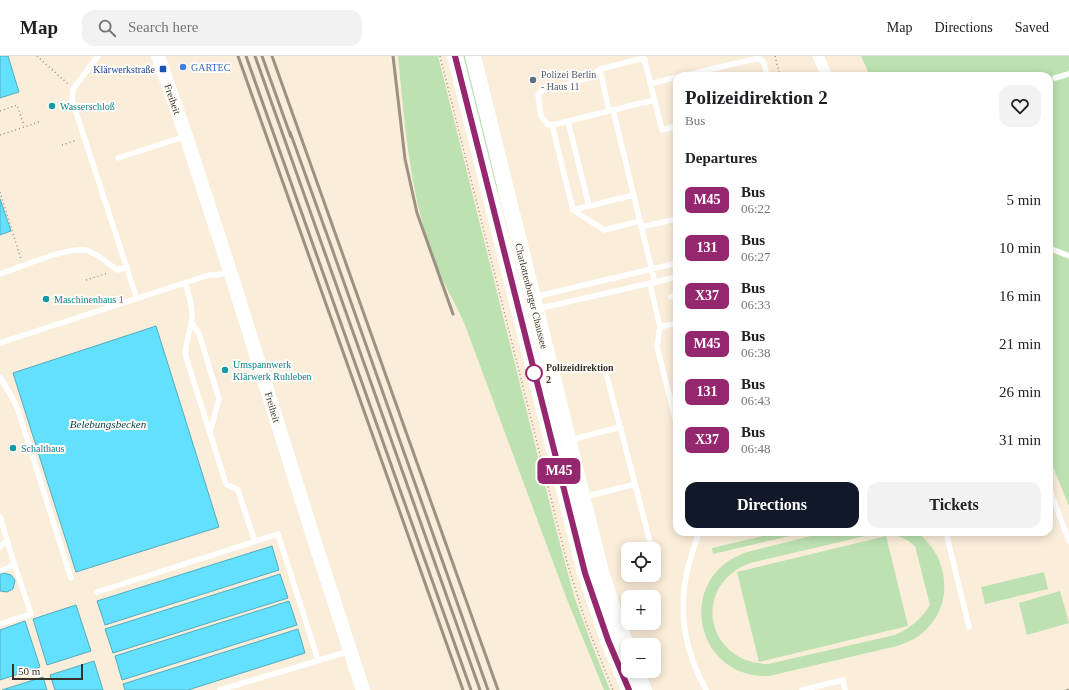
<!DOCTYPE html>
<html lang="en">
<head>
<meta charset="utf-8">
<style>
	:root { --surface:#fff; --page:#f2f2f2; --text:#202124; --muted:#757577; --line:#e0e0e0; --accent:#111827 }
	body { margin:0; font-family:Georgia,serif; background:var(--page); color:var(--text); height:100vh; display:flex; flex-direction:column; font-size:15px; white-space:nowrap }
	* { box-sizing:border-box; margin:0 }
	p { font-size:13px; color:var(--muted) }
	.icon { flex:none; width:22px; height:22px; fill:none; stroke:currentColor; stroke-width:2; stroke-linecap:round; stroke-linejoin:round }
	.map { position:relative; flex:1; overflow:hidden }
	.drawer { position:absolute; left:673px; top:16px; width:380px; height:464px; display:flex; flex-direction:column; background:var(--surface); border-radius:12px; box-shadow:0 2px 10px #0003 }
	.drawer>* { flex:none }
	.badge { padding:0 8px; border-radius:6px; font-size:14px; line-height:26px }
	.fabs { position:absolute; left:621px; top:486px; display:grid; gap:8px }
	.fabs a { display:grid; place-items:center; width:40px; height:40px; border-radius:8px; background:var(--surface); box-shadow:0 2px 10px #0003; font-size:20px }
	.scale { position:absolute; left:12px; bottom:10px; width:71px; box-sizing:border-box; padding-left:4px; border:2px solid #37322b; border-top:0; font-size:11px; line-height:14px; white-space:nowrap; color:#37322b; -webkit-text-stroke:3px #fffcf8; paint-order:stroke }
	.map>.badge { position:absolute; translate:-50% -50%; box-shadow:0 0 0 2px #fff }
	h2 { padding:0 12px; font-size:15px; line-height:36px }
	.round { display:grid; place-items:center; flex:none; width:42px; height:42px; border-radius:12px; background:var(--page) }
	.overview { display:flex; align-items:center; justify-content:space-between; height:68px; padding:0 12px }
	h1 { font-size:19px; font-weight:600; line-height:30px }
	.action { display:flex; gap:8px; margin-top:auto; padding:8px 12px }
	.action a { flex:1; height:46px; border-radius:12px; background:var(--accent); color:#fff; font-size:16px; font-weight:600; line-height:46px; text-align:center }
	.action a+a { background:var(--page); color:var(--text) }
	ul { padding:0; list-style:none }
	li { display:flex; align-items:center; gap:12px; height:48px; padding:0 12px }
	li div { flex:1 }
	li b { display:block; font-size:15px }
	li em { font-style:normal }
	li .badge { min-width:44px; font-weight:700; text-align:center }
	header { display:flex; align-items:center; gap:24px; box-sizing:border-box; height:56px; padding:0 20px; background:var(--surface); border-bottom:1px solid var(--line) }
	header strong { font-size:19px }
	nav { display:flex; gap:22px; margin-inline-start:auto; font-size:14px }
	.search { width:280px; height:36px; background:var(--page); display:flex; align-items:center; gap:10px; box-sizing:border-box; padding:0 14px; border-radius:12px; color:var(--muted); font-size:15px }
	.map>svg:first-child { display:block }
</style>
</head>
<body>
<header>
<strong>Map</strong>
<div class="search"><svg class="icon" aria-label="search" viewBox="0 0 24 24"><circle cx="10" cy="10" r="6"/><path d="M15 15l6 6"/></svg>Search here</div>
<nav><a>Map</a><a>Directions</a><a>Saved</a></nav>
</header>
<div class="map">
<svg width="1069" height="634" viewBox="0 0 1069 634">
	<rect width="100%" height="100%" fill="#faedd9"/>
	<path fill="#bde1b1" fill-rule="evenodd" d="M398,0H438L557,477L574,540L590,584L610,634H604L566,541L465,269C456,248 444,229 436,208C410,142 405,70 398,0Z
		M461,0H467L499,138L491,122Z
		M861,0H1069V450L1049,401V20H870Z
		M780,476H807L713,498L712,492Z
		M827,476H916C951,500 955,553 920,579C913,584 905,587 897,590L769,620C761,620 753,620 745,617C702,604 687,548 717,515C725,506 736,500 747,496ZM878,477H888L898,480L907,484L915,490L930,549C921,563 911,572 895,579L768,608C705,607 691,529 750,507Z
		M886,480L908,570L759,606L737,516Z
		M1044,516L1048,533L985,548L981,531Z
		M1060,535L1069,567L1027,579L1019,547Z"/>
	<path fill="#62e0fe" stroke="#55acbf" d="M0,0H8L19,36L0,42Z
		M0,143L11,175L0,179Z
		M156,270L219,471L76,516L13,317Z
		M272,490L279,514L105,569L97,545Z
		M4,517L11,519L15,524L13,533L7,536L0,535V518Z
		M280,518L288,542L113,597L105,573Z
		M289,545L297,569L122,624L115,600Z
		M76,549L91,595L47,609L33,563Z
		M25,565L40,611L0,624V574Z
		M298,573L305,597L188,634H125L123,628Z
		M94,605L103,634H55L50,619Z
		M43,621L47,634H2Z"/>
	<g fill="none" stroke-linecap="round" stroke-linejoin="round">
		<path stroke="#9b9284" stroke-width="1.5" stroke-dasharray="1 3" stroke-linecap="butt" d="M37,0L68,28
			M440,0L567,506L586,567L613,634
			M775,0L780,20
			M0,55L17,49L24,70
			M0,79L39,66
			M62,89L77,84
			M0,136L21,203
			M86,224L108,217"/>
		<path stroke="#fff" stroke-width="5.5" d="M98,0L73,33L72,44L137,243
			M600,13L609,55
			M682,20L759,2L764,7L767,20
			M1055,22L1069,18
			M650,28L677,21
			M654,44L552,69L547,68L541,60L538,39L541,35L589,22L600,13L644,2L662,74L677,70
			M613,54L655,227
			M568,65L589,150
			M552,69L573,154L604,174L640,165
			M118,102L186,80
			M573,154L634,139
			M641,171L677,163
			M1049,192L1069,200
			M0,218C19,212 72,188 89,195C99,199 109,208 117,214L127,211
			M185,227C189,239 193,251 192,264C190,277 184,289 186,301L226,428L238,434L255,486
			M650,228L660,271L657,291L677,370
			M534,241L677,207
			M671,241L677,239
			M537,253L677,221
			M191,265L199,278L219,343L210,376
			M660,271L677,267
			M0,287L209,219H217L230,216
			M605,313L635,428
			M0,321L13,343L18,354L71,522
			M570,384L620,371
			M1049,432L1069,485
			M585,441L635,428L651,490
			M0,461L14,507L8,512L0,515
			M699,476C694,492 687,510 685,527C679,565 688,601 706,634
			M946,476L969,571
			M0,491L7,484
			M97,536L278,478L318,604
			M0,568L31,558L14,507
			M220,634L350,595
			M802,634L843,624L845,634"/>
		<path stroke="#fff" stroke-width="11" d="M818,0L827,20"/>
		<path stroke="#fff" stroke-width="14" d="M158,0L186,80L230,215L317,493L363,634"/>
		<path stroke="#fff" stroke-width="16" d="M455,0L585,517L608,584L629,634
			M473,0L600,512L613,554L628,595
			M636,615L644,634"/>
		<path stroke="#9b9284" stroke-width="1" d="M1066,634L1069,633"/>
		<path stroke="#9b9284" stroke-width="3" d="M238,0L463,634
			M246,0L471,634
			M255,0L480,634
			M262,0L291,81
			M272,0L498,634
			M393,0L405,103L417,157L453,258
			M290,76L330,187L488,634"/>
	</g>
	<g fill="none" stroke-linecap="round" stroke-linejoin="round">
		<defs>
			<path id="line" d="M455,0L585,517L608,584L629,634"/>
		</defs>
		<use href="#line" stroke="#fff" stroke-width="9"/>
		<use href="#line" stroke="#95276e" stroke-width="6"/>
	</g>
	<circle fill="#3f7fe0" stroke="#fffcf8" stroke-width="1.5" cx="183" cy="11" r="4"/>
	<rect fill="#1a4fb4" stroke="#fffcf8" stroke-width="1.5" x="159" y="9" width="8" height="8" rx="2"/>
	<circle fill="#5c6f8a" stroke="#fffcf8" stroke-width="1.5" cx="533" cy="24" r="4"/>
	<g fill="#0f9aa8" stroke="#fffcf8" stroke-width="1.5">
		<circle cx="52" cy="50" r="4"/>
		<circle cx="46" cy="243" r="4"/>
		<circle cx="225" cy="314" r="4"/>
		<circle cx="13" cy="392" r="4"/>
	</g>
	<circle fill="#fff" stroke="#95276e" stroke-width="2" cx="534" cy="317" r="8"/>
	<g text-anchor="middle" stroke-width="4" stroke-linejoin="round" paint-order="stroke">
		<g font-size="10" fill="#366cbe" stroke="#fffcf8" text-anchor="start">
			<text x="191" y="15">GARTEC</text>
		</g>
		<g font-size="10" fill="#164399" stroke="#fffcf8" text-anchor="end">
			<text x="155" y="17">Klärwerkstraße</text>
		</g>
		<g font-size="10" fill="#4e5e75" stroke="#fffcf8" text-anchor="start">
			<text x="541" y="22">Polizei Berlin<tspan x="541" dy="12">- Haus 11</tspan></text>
		</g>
		<g font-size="10" fill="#37322b" stroke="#fffcf8">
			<text transform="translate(173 43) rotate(71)" y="4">Freiheit</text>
			<text transform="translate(532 240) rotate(76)" y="4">Charlottenburger Chaussee</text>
			<text transform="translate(273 351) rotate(73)" y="4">Freiheit</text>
		</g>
		<g font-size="10" fill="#0d838f" stroke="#fffcf8" text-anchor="start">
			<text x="60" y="54">Wasserschloß</text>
			<text x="54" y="247">Maschinenhaus 1</text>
			<text x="233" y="312">Umspannwerk<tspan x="233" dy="12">Klärwerk Ruhleben</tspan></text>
			<text x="21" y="396">Schalthaus</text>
		</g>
		<g font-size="10" font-weight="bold" fill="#37322b" stroke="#fffcf8" text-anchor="start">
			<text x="546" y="315">Polizeidirektion<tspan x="546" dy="12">2</tspan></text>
		</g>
		<g font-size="11" font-style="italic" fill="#023f4b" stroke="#fffcf8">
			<text x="108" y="372">Belebungsbecken</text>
		</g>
	</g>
</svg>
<div class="fabs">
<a><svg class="icon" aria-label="locate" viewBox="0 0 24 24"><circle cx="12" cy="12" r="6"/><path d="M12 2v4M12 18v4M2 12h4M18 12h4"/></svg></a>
<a>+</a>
<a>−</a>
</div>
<div class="scale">50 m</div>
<b class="badge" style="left:559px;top:415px;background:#95276e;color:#fff">M45</b>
<section class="drawer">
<div class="overview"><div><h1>Polizeidirektion 2</h1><p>Bus</p></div><a class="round"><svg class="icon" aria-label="heart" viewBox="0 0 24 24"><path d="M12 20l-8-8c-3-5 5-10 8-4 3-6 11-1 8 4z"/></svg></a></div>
<h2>Departures</h2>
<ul>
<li><span class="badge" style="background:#95276e;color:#fff">M45</span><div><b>Bus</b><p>06:22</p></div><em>5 min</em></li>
<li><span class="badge" style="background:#95276e;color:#fff">131</span><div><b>Bus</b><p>06:27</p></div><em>10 min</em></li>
<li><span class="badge" style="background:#95276e;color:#fff">X37</span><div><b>Bus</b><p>06:33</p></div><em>16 min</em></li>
<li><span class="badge" style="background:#95276e;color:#fff">M45</span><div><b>Bus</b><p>06:38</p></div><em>21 min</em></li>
<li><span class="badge" style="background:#95276e;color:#fff">131</span><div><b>Bus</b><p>06:43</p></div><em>26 min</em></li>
<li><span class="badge" style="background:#95276e;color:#fff">X37</span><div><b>Bus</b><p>06:48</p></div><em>31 min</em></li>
</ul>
<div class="action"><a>Directions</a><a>Tickets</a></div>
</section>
</div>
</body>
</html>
